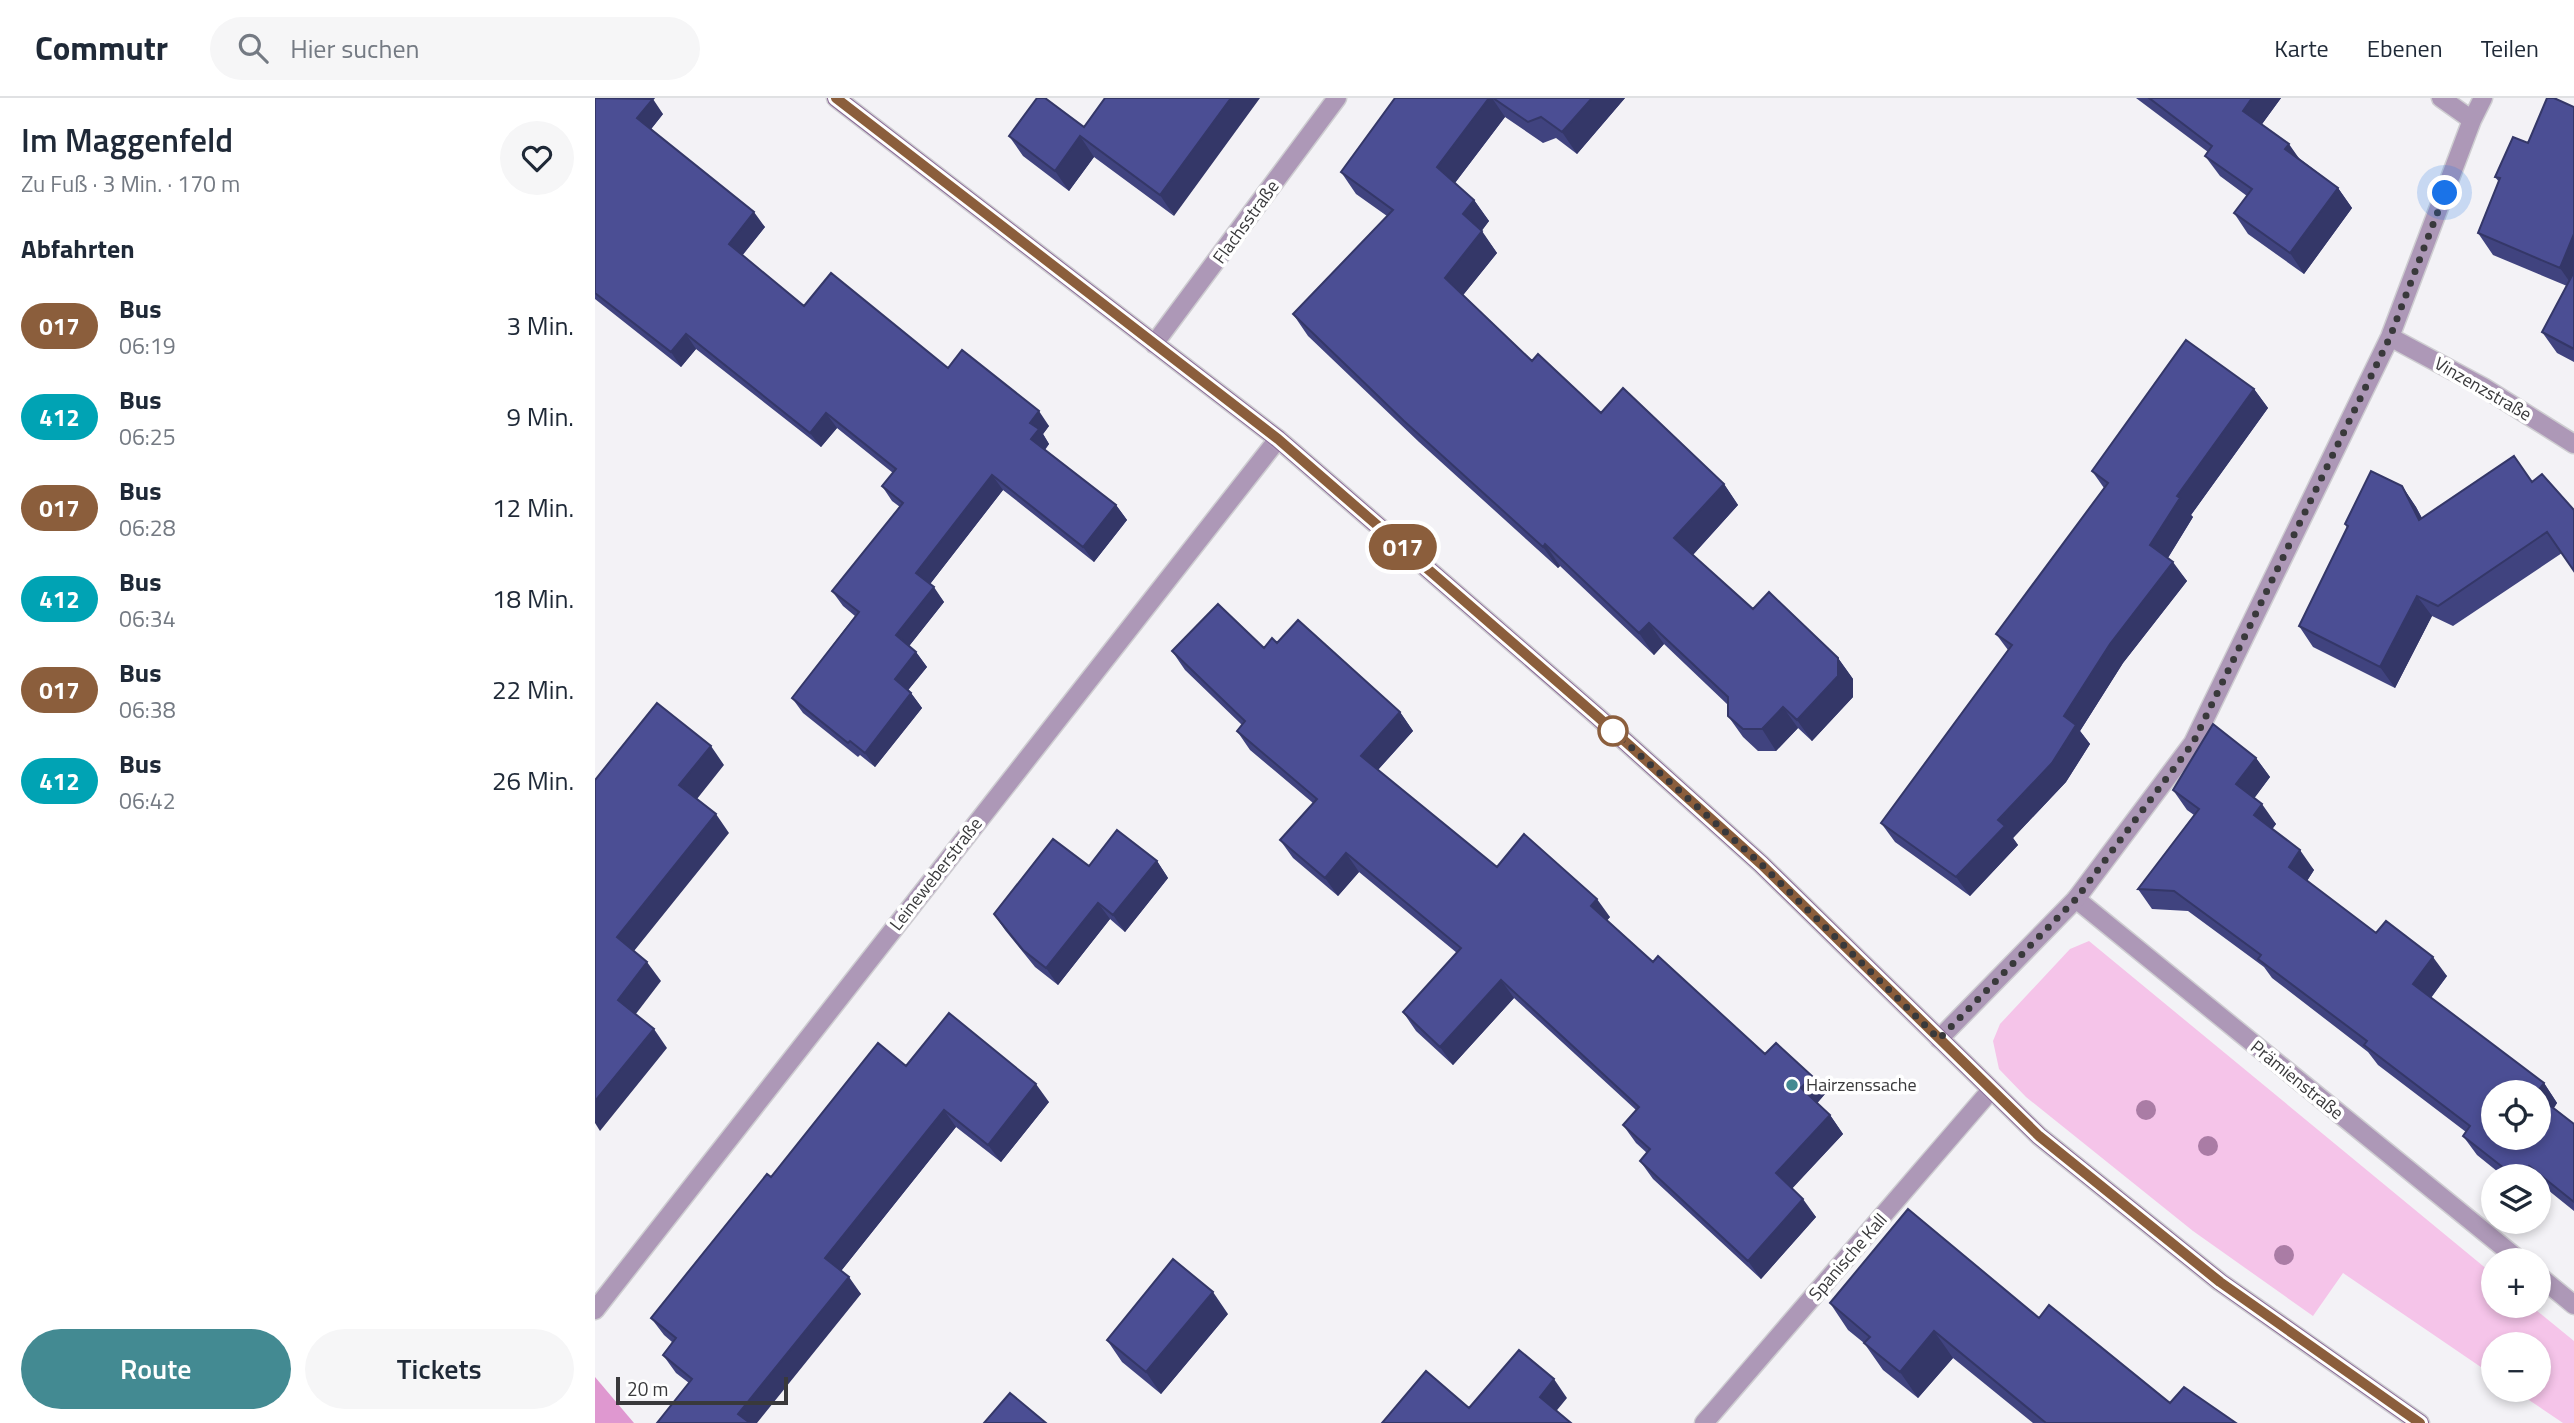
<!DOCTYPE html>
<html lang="de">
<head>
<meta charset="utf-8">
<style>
	:root { --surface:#fff; --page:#f6f6f7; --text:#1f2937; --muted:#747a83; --line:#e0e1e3; --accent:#438a92 }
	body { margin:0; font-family:"Titillium Web",sans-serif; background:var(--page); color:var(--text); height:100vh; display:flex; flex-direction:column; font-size:26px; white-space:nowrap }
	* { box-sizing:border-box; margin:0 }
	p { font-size:23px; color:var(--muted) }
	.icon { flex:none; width:38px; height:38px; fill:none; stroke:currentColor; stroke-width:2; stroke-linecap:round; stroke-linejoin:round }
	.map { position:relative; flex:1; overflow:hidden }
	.panel { display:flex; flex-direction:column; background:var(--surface); width:595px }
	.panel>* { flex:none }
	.badge { padding:0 14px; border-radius:23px; font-size:24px; line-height:46px }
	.tools { position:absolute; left:1886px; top:982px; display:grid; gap:14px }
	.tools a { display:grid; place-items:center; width:70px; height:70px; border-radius:50%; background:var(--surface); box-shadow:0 4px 10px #0003; font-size:35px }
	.scale { position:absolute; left:21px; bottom:18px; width:172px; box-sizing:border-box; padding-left:7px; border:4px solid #39393b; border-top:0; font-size:19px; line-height:24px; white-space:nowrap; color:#39393b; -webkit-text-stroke:5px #fff; paint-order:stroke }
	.you { position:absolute; width:35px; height:35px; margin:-18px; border:5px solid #fff; border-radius:50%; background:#1a73e8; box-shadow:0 0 0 10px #1a73e833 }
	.map>.badge { position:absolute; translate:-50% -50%; box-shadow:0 0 0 4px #fff }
	h2 { padding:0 21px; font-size:26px; line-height:63px }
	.round { display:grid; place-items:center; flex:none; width:74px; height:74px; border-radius:37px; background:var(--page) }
	.overview { display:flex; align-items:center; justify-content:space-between; height:119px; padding:0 21px }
	h1 { font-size:33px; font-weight:600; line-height:52px }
	.cta { display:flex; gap:14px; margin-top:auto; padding:14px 21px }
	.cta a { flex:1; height:80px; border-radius:42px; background:var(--accent); color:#fff; font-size:28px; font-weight:600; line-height:80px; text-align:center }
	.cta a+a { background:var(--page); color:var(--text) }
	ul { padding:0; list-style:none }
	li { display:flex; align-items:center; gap:21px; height:91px; padding:0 21px }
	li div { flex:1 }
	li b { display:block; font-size:26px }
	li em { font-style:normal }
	li .badge { min-width:77px; font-weight:700; text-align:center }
	header { display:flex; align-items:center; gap:42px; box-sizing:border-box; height:98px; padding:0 35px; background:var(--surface); border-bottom:2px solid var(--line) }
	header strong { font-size:33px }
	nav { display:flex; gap:38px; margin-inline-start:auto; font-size:24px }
	.search { width:490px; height:63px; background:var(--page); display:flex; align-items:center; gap:18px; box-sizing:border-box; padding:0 24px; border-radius:38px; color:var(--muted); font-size:26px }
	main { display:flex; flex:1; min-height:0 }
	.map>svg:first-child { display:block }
</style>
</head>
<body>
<header>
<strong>Commutr</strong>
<div class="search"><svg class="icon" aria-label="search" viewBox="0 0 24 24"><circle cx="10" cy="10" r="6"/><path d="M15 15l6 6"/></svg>Hier suchen</div>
<nav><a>Karte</a><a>Ebenen</a><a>Teilen</a></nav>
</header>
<main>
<section class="panel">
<div class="overview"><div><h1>Im Maggenfeld</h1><p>Zu Fuß · 3 Min. · 170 m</p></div><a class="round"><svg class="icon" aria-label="heart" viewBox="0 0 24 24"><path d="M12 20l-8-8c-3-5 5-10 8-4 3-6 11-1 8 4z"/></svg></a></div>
<h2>Abfahrten</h2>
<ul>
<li><span class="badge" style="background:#8b5e3c;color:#fff">017</span><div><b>Bus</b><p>06:19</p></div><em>3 Min.</em></li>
<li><span class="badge" style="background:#00a3b4;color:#fff">412</span><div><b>Bus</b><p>06:25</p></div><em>9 Min.</em></li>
<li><span class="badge" style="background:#8b5e3c;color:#fff">017</span><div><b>Bus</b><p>06:28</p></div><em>12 Min.</em></li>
<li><span class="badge" style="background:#00a3b4;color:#fff">412</span><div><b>Bus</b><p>06:34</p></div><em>18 Min.</em></li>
<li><span class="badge" style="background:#8b5e3c;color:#fff">017</span><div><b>Bus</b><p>06:38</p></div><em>22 Min.</em></li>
<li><span class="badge" style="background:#00a3b4;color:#fff">412</span><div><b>Bus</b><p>06:42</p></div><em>26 Min.</em></li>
</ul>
<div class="cta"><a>Route</a><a>Tickets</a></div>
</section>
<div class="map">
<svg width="1979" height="1325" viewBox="0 0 1979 1325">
	<rect width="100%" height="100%" fill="#f3f2f6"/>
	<path fill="#f5c4e9" d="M1494,843L1899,1177V1208H1936L1979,1243V1325H1968L1919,1292H1944V1246H1899V1278L1748,1175L1718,1218L1598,1133L1431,999L1404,971L1398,943L1405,926L1475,851Z"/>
	<path fill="#df98d0" d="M0,1279L39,1325H0Z"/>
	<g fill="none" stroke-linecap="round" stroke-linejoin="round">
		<defs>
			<path id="lane" d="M1481,801L1924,1162
				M1944,1178L1979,1207"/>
			<path id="street" d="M1846,0L1877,22
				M1795,239L1888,289L1979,346
				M559,246L742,0
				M1344,941L1481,801L1598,645L1795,239L1877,22L1888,0
				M0,1212L683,341
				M1109,1325L1396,992"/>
			<path id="secondary" d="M241,0L683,341L1003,619L1166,766L1444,1038L1625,1184L1825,1325"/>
		</defs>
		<use href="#lane" stroke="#cecdd1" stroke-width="21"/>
		<use href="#street" stroke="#cecdd1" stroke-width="21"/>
		<use href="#secondary" stroke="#cecdd1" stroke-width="21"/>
		<use href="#lane" stroke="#ad98b7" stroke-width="18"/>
		<use href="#street" stroke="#ad98b7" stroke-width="18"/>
		<use href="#secondary" stroke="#8b6c98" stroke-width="18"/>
	</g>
	<g fill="#aa7ca5">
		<circle cx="1551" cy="1012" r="10"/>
		<circle cx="1613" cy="1048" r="10"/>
		<circle cx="1689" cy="1157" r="10"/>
	</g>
	<path fill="#40437f" d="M0,0L68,16L56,31L170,129L147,158L209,208L353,270L454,328L448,336L454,346L450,352L521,407L532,422L499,464L408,392L335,486L349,504L314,548L321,554L332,569L313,592L316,595L327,610L280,669L265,657L263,659L208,615L197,600L260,518L248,508L237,493L305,409L297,403L287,388L298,375L242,330L226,349L101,251L86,269L0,201Z
		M510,0L579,118L499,59L474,93L428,58L414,38L489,29Z
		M800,0H1030L982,56L961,40L948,45L910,19L860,85L879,102L894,123L886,133L902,155L868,197L937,263L1006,315L1129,386L1143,407L1098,457L1158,511L1243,560L1258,581V599L1217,643L1203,630L1181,653H1163L1148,639L1133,618V607L1069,546L1059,557L965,468L963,470L824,344L713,238L698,216L792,118L761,96L746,74Z
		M1541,0H1686L1667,26L1705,61L1743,90L1757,110L1709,176L1653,136L1639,115L1652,98L1625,78L1610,58L1613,54Z
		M1979,9V264L1962,255L1947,234L1972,188L1898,157L1883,135L1904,84L1900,79L1933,45Z
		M1659,291L1673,310L1596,417L1598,419L1573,460L1592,483L1528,565L1485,633L1495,646L1471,684L1418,740L1423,747L1375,798L1300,744L1286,725L1413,552L1401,536L1509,390L1497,373Z
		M1919,358L1967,455L1858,528L1837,518L1800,590L1718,549L1704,528L1752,430L1750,426L1807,388L1821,409L1827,420Z
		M682,545L805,614L818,633L783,672L902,769L1015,819L1012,822L1058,864L1170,956L1217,978L1230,996L1222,1005L1235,1017L1248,1036L1197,1090L1221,1119L1166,1181L1058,1081L1045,1063L1052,1055L1041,1045L1028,1027L1041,1012L919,900L858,967L821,933L808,914L862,855L764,774L743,798L698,760L685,742L718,705L655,652L642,633L647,627L590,572L577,553L669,550Z
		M1661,660L1675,679L1659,700L1681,726L1677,731L1719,772L1712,783L1781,835L1852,878L1836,900L1949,985L1962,1005L1959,1010L1979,1026V1113L1948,1088L1944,1092V1078H1908L1882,1057L1868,1038L1871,1034L1783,967L1773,954L1677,880L1669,869L1593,813L1557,811L1543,791L1599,717L1592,712L1578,692Z
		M562,763L573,780L530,834L515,821L463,887L440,869L410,832L399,816L494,768Z
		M311,968L454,1004L406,1064L361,1029L246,1173L266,1196L94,1285L81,1275L68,1257L77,1244L69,1237L56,1220L176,1079Z
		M1235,1205L1444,1220L1575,1305L1641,1325H1438L1358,1260L1323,1300L1288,1272L1269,1245L1253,1232Z
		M633,1216L566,1296L527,1264L512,1242Z"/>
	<path fill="#343768" d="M636,0H665L579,118L565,97Z
		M894,0H897L910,19L856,90L842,69Z
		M997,0H1030L982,56L967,34Z
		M1657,0H1686L1662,33L1648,13Z
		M58,1L68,16L53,35L42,20Z
		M485,38L499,59L474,93L460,73Z
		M1694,46L1708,66L1690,51Z
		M1743,90L1757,110L1709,176L1695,155Z
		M879,102L894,123L883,138L868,116Z
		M159,114L170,129L144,161L134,146Z
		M887,133L902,155L865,201L850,180Z
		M1979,136V190L1965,170Z
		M91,236L101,251L86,269L76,254Z
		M1659,291L1673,310L1596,417L1598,419L1569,466L1555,447L1582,398Z
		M444,313L454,328L448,336L454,346L446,356L436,341L435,325Z
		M231,315L242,330L226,349L215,335Z
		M397,377L408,392L332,490L321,475Z
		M1129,386L1143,407L1094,461L1079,440Z
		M1807,388L1821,409L1839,443L1824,422Z
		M521,407L532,422L499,464L488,449Z
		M950,446L965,468L963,470L948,449Z
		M1578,464L1592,483L1528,565L1485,633L1495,646L1471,684L1418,740L1423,747L1375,798L1361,779L1403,722L1515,546Z
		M339,489L349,504L311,552L301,537Z
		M1822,498L1837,518L1800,590L1785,569Z
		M1054,525L1069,546L1059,557L1044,535Z
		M321,554L332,569L310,596L300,581Z
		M1243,560L1258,581V599L1217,643L1202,622Z
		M316,595L327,610L280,669L270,655Z
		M1188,609L1203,630L1181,653L1167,631Z
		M805,614L818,633L779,676L766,658Z
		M116,648L129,667L98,706L84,687Z
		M1661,660L1675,679L1655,706L1641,686Z
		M1667,706L1681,726L1673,737L1659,717Z
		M121,716L134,735L35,858L22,839Z
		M1705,752L1719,772L1708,789L1694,769Z
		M751,755L764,774L743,798L730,780Z
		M562,763L573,780L530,834L518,817Z
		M1002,801L1015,819L1009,826L996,808Z
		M503,805L515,821L463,887L451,870Z
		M1838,859L1852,878L1831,906L1818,886Z
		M52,864L66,883L37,921L23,902Z
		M906,882L919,900L858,967L845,949Z
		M59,931L72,950L5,1033L0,1025V1003Z
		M1217,978L1230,996L1219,1009L1206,990Z
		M1949,985L1962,1005L1954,1016L1944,1001V994H1942Z
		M441,986L454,1004L406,1064L393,1047Z
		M349,1012L361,1029L242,1178L230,1160Z
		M1235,1017L1248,1036L1194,1094L1181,1075Z
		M1934,1068L1941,1078H1926Z
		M1944,1083L1948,1088L1944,1092Z
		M1208,1101L1221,1119L1166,1181L1153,1163Z
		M254,1179L266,1196L162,1325H149L143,1316Z
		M618,1194L633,1216L566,1296L551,1274Z
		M1339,1233L1358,1260L1323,1300L1305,1274Z
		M959,1281L972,1300L958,1317L945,1299Z"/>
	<path fill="#4b4e94" stroke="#343768" stroke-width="2" d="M0,0L58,1L42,20L159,114L134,146L209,208L236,175L353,270L367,252L444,313L435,325L444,331L436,341L521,407L488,449L397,377L321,475L339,489L301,537L321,554L300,581L316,595L270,655L255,643L253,645L197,600L264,514L237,493L308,405L287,388L301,371L231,315L215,335L91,236L76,254L0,195Z
		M442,0H450L489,29L510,0H636L565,97L485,38L460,73L414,38Z
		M800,0H894L842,69L879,102L868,116L887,133L850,180L937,263L943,256L1006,315L1028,290L1129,386L1079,440L1158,511L1174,494L1243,560V578L1202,622L1188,609L1167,631H1148L1133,618V599L1054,525L1044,535L950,446L948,449L809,323L698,216L798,112L746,74Z
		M898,0H997L967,34L946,19L933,24Z
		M1554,0H1657L1648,13L1694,46L1690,51L1743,90L1695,155L1639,115L1657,91L1610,58L1617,48Z
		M1952,0H1959L1979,9V136L1965,170L1883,135L1905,80L1900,79L1918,39L1933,45Z
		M1979,174V251L1947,234Z
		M1591,242L1659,291L1582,398L1585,400L1555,447L1578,464L1515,546L1469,618L1481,627L1457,665L1403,722L1410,728L1361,779L1286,725L1417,547L1401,536L1513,385L1497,373Z
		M1919,358L1937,384L1947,376L1979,412V473L1952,434L1843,508L1822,498L1785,569L1704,528L1753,428L1750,426L1776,373L1807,388L1824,422Z
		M623,506L669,550L677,540L682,545L703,522L805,614L766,658L902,769L929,736L1002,801L996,808L1058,864L1063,858L1170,956L1181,945L1217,978L1206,990L1235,1017L1181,1075L1208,1101L1153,1163L1045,1063L1055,1051L1028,1027L1044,1009L906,882L845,949L808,914L866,850L751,755L730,780L685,742L722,701L642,633L650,623L577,553Z
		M62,605L116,648L84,687L121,716L22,839L52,864L23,902L59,931L0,1003V682Z
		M1618,626L1661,660L1641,686L1667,706L1659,717L1705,752L1694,769L1781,835L1791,823L1838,859L1818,886L1949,985L1942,994H1899V1040H1944V999L1979,1026V1104L1934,1068L1926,1078H1919L1868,1038L1875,1028L1769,947L1772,943L1663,861L1666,857L1579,793L1543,791L1604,711L1578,692Z
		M522,732L562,763L518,817L503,805L451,870L428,852L399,816L458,741L494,768Z
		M354,915L441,986L393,1047L349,1012L230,1160L254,1179L143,1316L155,1325H62L97,1281L68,1257L81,1240L56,1220L172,1076L176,1079L283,945L311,968Z
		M1313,1111L1444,1220L1454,1207L1575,1305L1589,1289L1641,1325H1451L1339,1233L1305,1274L1269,1245L1275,1239L1235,1205Z
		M578,1161L618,1194L551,1274L512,1242Z
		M924,1252L959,1281L945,1299L976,1325H787L831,1273L874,1310Z
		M415,1295L451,1325H389Z"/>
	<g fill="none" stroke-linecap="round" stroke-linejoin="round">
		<defs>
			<path id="line" d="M241,0L683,341L1003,619L1166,766L1444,1038L1625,1184L1825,1325"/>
		</defs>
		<use href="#line" stroke="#fff" stroke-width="16"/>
		<use href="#line" stroke="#8b5e3c" stroke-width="10"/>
		<path stroke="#39393b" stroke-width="7" stroke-dasharray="0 12.6" d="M1018,633L1166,766L1344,941L1481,801L1598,645L1795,239L1850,95"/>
	</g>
	<circle fill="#fff" stroke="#8b5e3c" stroke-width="3.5" cx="1018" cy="633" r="14"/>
	<circle fill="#438a92" stroke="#fff" stroke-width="2.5" cx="1197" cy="987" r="7"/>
	<g text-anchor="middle" stroke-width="7" stroke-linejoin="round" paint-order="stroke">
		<g font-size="18" fill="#39393b" stroke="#fff">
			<text transform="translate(651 124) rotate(-54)" y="6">Flachsstraße</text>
			<text transform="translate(1888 291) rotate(30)" y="6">Vinzenzstraße</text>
			<text transform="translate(341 776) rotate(-52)" y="6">Leineweberstraße</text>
			<text transform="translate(1702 982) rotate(39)" y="6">Prämienstraße</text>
			<text transform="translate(1253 1159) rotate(-49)" y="6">Spanische Kall</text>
		</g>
		<g font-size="18" fill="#39393b" stroke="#fff" text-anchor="start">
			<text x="1211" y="993">Hairzenssache</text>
		</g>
	</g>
</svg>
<div class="tools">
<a><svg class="icon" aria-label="locate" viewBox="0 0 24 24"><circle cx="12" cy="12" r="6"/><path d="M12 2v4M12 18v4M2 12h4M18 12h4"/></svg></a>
<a><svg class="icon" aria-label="layers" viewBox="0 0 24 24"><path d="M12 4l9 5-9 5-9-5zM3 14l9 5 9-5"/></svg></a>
<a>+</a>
<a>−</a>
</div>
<div class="scale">20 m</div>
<div class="you" style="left:1850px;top:95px"></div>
<b class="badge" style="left:808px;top:449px;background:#8b5e3c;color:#fff">017</b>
</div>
</main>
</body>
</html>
